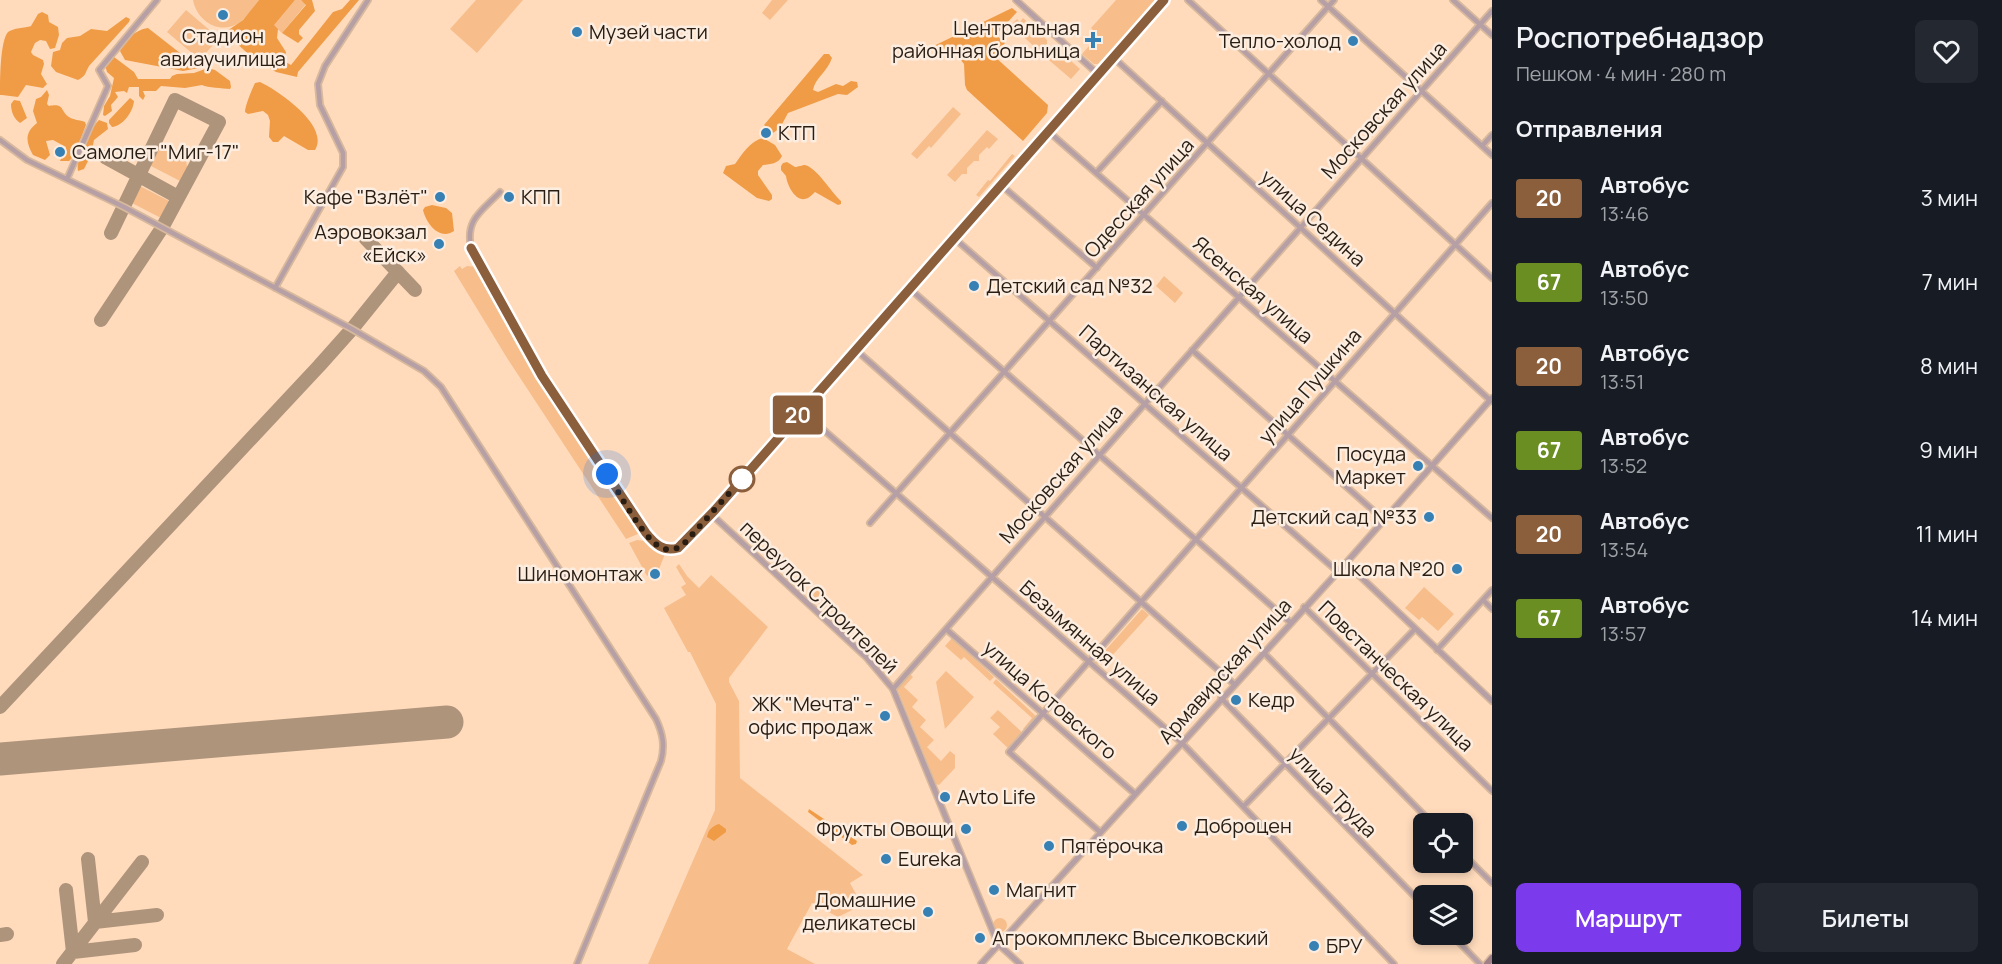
<!DOCTYPE html>
<html lang="ru">
<head>
<meta charset="utf-8">
<style>
	:root { --surface:#171b24; --page:#242831; --text:#f1f3f6; --muted:#9ea1a6; --accent:#7c3aed }
	body { margin:0; font-family:Manrope,sans-serif; background:var(--page); color:var(--text); height:100vh; display:flex; flex-direction:column; font-size:22px; white-space:nowrap }
	* { box-sizing:border-box; margin:0 }
	p { font-size:20px; color:var(--muted) }
	.icon { flex:none; width:33px; height:33px; fill:none; stroke:currentColor; stroke-width:2; stroke-linecap:round; stroke-linejoin:round }
	.map { position:relative; flex:1; overflow:hidden }
	.panel { display:flex; flex-direction:column; background:var(--surface); width:510px }
	.panel>* { flex:none }
	.badge { padding:0 12px; border-radius:4px; font-size:21px; line-height:39px }
	.tools { position:absolute; left:1413px; top:813px; display:grid; gap:12px }
	.tools a { display:grid; place-items:center; width:60px; height:60px; border-radius:9px; background:var(--surface); box-shadow:0 3px 9px #0003; font-size:30px }
	.you { position:absolute; width:30px; height:30px; margin:-15px; border:4px solid #fff; border-radius:50%; background:#1a73e8; box-shadow:0 0 0 9px #1a73e833 }
	.map>.badge { position:absolute; translate:-50% -50%; box-shadow:0 0 0 3px #fff }
	h2 { padding:0 24px; font-size:22px; line-height:54px }
	.round { display:grid; place-items:center; flex:none; width:63px; height:63px; border-radius:9px; background:var(--page) }
	.head { display:flex; align-items:center; justify-content:space-between; height:102px; padding:0 24px }
	h1 { font-size:28px; font-weight:600; line-height:45px }
	.button { display:flex; gap:12px; margin-top:auto; padding:12px 24px }
	.button a { flex:1; height:69px; border-radius:9px; background:var(--accent); color:#fff; font-size:24px; font-weight:600; line-height:69px; text-align:center }
	.button a+a { background:var(--page); color:var(--text) }
	ul { padding:0; list-style:none }
	li { display:flex; align-items:center; gap:18px; height:84px; padding:0 24px }
	li div { flex:1 }
	li b { display:block; font-size:22px }
	li em { font-style:normal }
	li .badge { min-width:66px; font-weight:700; text-align:center }
	main { display:flex; flex:1; min-height:0 }
	.map>svg:first-child { display:block }
</style>
</head>
<body>
<main>
<div class="map">
<svg width="1492" height="964" viewBox="0 0 1492 964">
	<rect width="100%" height="100%" fill="#ffdbbc"/>
	<path fill="#f7be8c" d="M193,0H259C253,7 248,16 240,22C221,36 197,22 193,0Z
		M295,0H301L306,4L282,33L273,25Z
		M476,0H523L477,53L450,29Z
		M772,0H788L770,20L762,13Z
		M1116,0H1156L1098,64H1094L1082,54L1098,36L1091,28Z
		M186,10L219,38L200,60L167,32Z
		M1023,18L1047,40V44L1040,52L1011,25L1017,19L1020,22Z
		M1046,51L1050,52L1057,58L1062,53L1080,69L1071,79L1043,55Z
		M953,107L961,114L931,148L929,146L917,159L911,154Z
		M987,130L998,139L989,149L987,147L979,155V161H974L967,168V174H962L955,182L947,175Z
		M157,144L186,159L188,175L184,183L147,164Z
		M1012,154L1015,156L979,197L976,195L988,180L990,181Z
		M138,185L173,203L166,216L159,217L130,202Z
		M460,266L462,269L467,266L478,267L535,372L639,526L640,531L638,534L626,539L507,358L454,271Z
		M1164,276L1183,293L1175,303L1156,286Z
		M637,540L645,541L665,554L659,569L647,576L629,543Z
		M679,564L687,576L699,588L711,575L768,627L729,678V682L739,701L740,778L863,875L850,883L862,905L838,917L812,903L787,949L815,964H648L715,810L716,704L690,652H688L664,608L686,595L681,587L686,584L676,567Z
		M1424,587L1454,614L1438,631L1422,617L1419,620L1405,608Z
		M818,589L831,601L824,609L811,596Z
		M1142,609L1149,615L1109,659L1105,656L1098,664L1095,662Z
		M952,638L994,677L990,681L964,657L961,660L945,646Z
		M946,671L974,697L945,729L936,682Z
		M910,674L913,677L904,687L918,700L912,707L926,720L920,727L934,740L927,747L941,761L950,751L955,755V768L939,785L936,784L897,688Z
		M996,679L1038,718L1026,731L1023,729L1032,718L993,683Z
		M998,710L1024,734L1010,750L993,734L1000,727L990,718Z
		M993 925a7 7 0 1 1 14 0a7 7 0 1 1-14 0Z"/>
	<path fill="#f09c47" d="M259,0H295L274,25L278,29L277,38L286,52L284,61L291,65L333,12L342,9L350,0H359L298,72L297,77L276,72L254,59L235,42L230,44L226,40L227,31L243,20Z
		M301,0H312L315,11L299,30V34L303,38L298,43L282,33L306,5Z
		M1012,8L1017,12L996,35L1005,43L994,56L1048,105L1047,113L1023,141L967,90L965,85L964,64C949,43 941,46 919,57L915,55Z
		M42,12L48,15L49,22L58,27L59,35L55,48L50,49L46,41L40,40L35,43L31,52L33,55L43,60L44,64L41,74L47,84L43,88L26,85L18,97L2,95H0C0,81 0,41 8,32C13,28 25,28 31,26L38,14Z
		M126,17L130,19L129,22L89,66C85,73 86,76 78,80L56,72L51,66L53,52L60,50L62,43L67,38L80,36L91,29L107,31Z
		M148,28L180,53L190,57L198,63L199,68L183,71L125,60L120,51C126,40 134,30 148,28Z
		M824,54H829L832,58C828,71 815,78 813,90L818,92L836,84L843,86L851,81L857,82L858,87L847,95L838,94L788,113L780,128L773,133L764,125Z
		M114,57L134,72L138,79H170L172,76L177,74L194,73L208,68L215,70L230,81L231,87L230,89C222,88 208,88 202,85L185,88L161,86L156,91H143L145,96L143,100L139,96V87H129L127,93L124,91L115,92L118,97L111,105L112,111L105,116L103,115L104,106L110,96L114,78L107,72L105,65L110,59Z
		M260,82C279,91 330,126 315,150H308L284,136L278,142H273L269,137L270,121L268,115L263,111L248,114L245,112C245,106 252,89 255,83Z
		M47,90L49,95L47,104L49,106C65,103 60,111 69,117C73,120 80,120 85,122L86,125L74,156L69,161H60L66,147L53,140L46,141L50,155L45,160L33,155C26,142 24,133 37,123L33,111L36,99L41,97Z
		M130,98L134,101C133,112 123,126 112,127L109,123V120Z
		M14,100L20,101L27,118L20,123C14,119 11,112 11,104Z
		M99,120L107,123L108,129L94,140L91,155L84,169L78,171C75,160 91,128 99,120Z
		M763,138L775,145L782,156C778,164 771,164 763,165L758,171V175L772,195V199L769,201L757,198L723,173L726,166L735,164C742,154 750,141 763,138Z
		M787,162L795,167C797,167 803,165 805,165C817,168 832,193 841,201V204L838,205L815,192C813,194 811,196 808,198C796,204 787,185 786,176L781,170V166L783,163Z
		M432,205L446,208L452,213L454,231C439,241 426,223 423,210L425,207Z
		M809,809L857,841L856,844L852,845L808,812Z
		M719,824L726,829V832L714,841L707,837C708,830 712,826 719,824Z"/>
	<g fill="none" stroke-linecap="round" stroke-linejoin="round">
		<path stroke="#af947c" stroke-width="14" d="M105,157L178,197
			M366,239L415,290
			M101,320L162,228L219,122L175,100L111,233
			M0,707L319,366L352,329L398,272
			M88,859L95,922L157,915
			M66,890L73,952L135,945
			M0,935L7,934
			M63,964L142,862"/>
		<path stroke="#af947c" stroke-width="33" d="M0,759L447,722"/>
		<defs>
			<path id="minor" d="M1188,0L1492,278
				M1321,0L1492,155
				M1453,0L1492,35
				M1114,58L1491,401
				M1049,132L1492,518
				M0,140L27,160L124,207L352,329L424,371L441,387L656,719C663,734 665,746 661,761L577,964
				M1482,146L1492,135
				M1096,173L1162,101
				M67,179L108,86L99,70L157,0
				M1001,185L1097,268
				M500,192C482,211 465,219 471,248L542,376L646,533C676,568 688,539 711,514
				M954,238L1337,571
				M275,288L343,167V153L320,105L318,84L325,66L368,0
				M910,289L1290,622
				M856,350L1234,684
				M1192,350L1384,520
				M802,411L1181,742L1394,964
				M870,523L1334,0
				M1483,600L1492,609
				M1304,607L1492,791
				M946,629L1134,793
				M1437,650L1492,590
				M1263,652L1433,824
				M893,689L1492,11
				M1221,698L1424,906
				M1244,806L1415,629
				M1100,832L1009,752L1492,203
				M1462,853L1492,883
				M1451,934L1480,964"/>
			<path id="tertiary" d="M1016,0L1099,75
				M1346,563L1492,701
				M981,964L1346,563L1492,398
				M1020,964L998,944L893,689L866,657L711,514L1164,0"/>
			<path id="secondary" d="M1487,964L1492,958"/>
		</defs>
		<use href="#minor" stroke="#d8b99d" stroke-width="8"/>
		<use href="#tertiary" stroke="#d8b99d" stroke-width="8"/>
		<use href="#secondary" stroke="#d8b99d" stroke-width="9"/>
		<use href="#minor" stroke="#b6a0a5" stroke-width="4.5"/>
		<use href="#tertiary" stroke="#b6a0a5" stroke-width="5"/>
		<use href="#secondary" stroke="#9f8087" stroke-width="6"/>
	</g>
	<g fill="none" stroke-linecap="round" stroke-linejoin="round">
		<defs>
			<path id="line" d="M471,248L542,376L646,533C655,544 663,552 678,548L715,510L1164,0"/>
		</defs>
		<use href="#line" stroke="#fff" stroke-width="14"/>
		<use href="#line" stroke="#8b5e3c" stroke-width="9"/>
		<path stroke="#291c11" stroke-width="6" stroke-dasharray="0 10.8" d="M607,474C619,492 642,537 660,547C667,551 674,550 682,546L742,479"/>
	</g>
	<g fill="#3780b4" stroke="#fcede1" stroke-width="2">
		<circle cx="223" cy="15" r="6"/>
		<circle cx="577" cy="32" r="6"/>
		<path d="M1090 31h6v6h6v6h-6v6h-6v-6h-6v-6h6z"/>
		<circle cx="1353" cy="41" r="6"/>
		<circle cx="766" cy="133" r="6"/>
		<circle cx="60" cy="152" r="6"/>
		<circle cx="440" cy="197" r="6"/>
		<circle cx="509" cy="197" r="6"/>
		<circle cx="439" cy="244" r="6"/>
		<circle cx="974" cy="286" r="6"/>
		<circle cx="1418" cy="466" r="6"/>
		<circle cx="1429" cy="517" r="6"/>
		<circle cx="1457" cy="569" r="6"/>
		<circle cx="655" cy="574" r="6"/>
		<circle cx="1236" cy="700" r="6"/>
		<circle cx="885" cy="716" r="6"/>
		<circle cx="945" cy="797" r="6"/>
		<circle cx="1182" cy="826" r="6"/>
		<circle cx="966" cy="829" r="6"/>
		<circle cx="1049" cy="846" r="6"/>
		<circle cx="886" cy="859" r="6"/>
		<circle cx="994" cy="890" r="6"/>
		<circle cx="928" cy="912" r="6"/>
		<circle cx="980" cy="938" r="6"/>
		<circle cx="1314" cy="946" r="6"/>
	</g>
	<circle fill="#fff" stroke="#8b5e3c" stroke-width="3" cx="742" cy="479" r="12"/>
	<g text-anchor="middle" stroke-width="5" stroke-linejoin="round" paint-order="stroke">
		<g font-size="20" fill="#291c11" stroke="#fcede1" text-anchor="start">
			<text x="1080" y="35" text-anchor="end">Центральная<tspan x="1080" dy="23">районная больница</tspan></text>
			<text x="589" y="39">Музей части</text>
			<text x="223" y="43" text-anchor="middle">Стадион<tspan x="223" dy="23">авиаучилища</tspan></text>
			<text x="1341" y="48" text-anchor="end">Тепло-холод</text>
			<text x="778" y="140">КТП</text>
			<text x="72" y="159">Самолет "Миг-17"</text>
			<text x="428" y="204" text-anchor="end">Кафе "Взлёт"</text>
			<text x="521" y="204">КПП</text>
			<text x="427" y="239" text-anchor="end">Аэровокзал<tspan x="427" dy="23">«Ейск»</tspan></text>
			<text x="986" y="293">Детский сад №32</text>
			<text x="1406" y="461" text-anchor="end">Посуда<tspan x="1406" dy="23">Маркет</tspan></text>
			<text x="1417" y="524" text-anchor="end">Детский сад №33</text>
			<text x="1445" y="576" text-anchor="end">Школа №20</text>
			<text x="643" y="581" text-anchor="end">Шиномонтаж</text>
			<text x="1248" y="707">Кедр</text>
			<text x="873" y="711" text-anchor="end">ЖК "Мечта" -<tspan x="873" dy="23">офис продаж</tspan></text>
			<text x="957" y="804">Avto Life</text>
			<text x="1194" y="833">Доброцен</text>
			<text x="954" y="836" text-anchor="end">Фрукты Овощи</text>
			<text x="1061" y="853">Пятёрочка</text>
			<text x="898" y="866">Eureka</text>
			<text x="1006" y="897">Магнит</text>
			<text x="916" y="907" text-anchor="end">Домашние<tspan x="916" dy="23">деликатесы</tspan></text>
			<text x="992" y="945">Агрокомплекс Выселковский</text>
			<text x="1326" y="953">БРУ</text>
		</g>
		<g font-size="20" fill="#291c11" stroke="#fcede1">
			<text transform="translate(1384 110) rotate(-48)" y="7">Московская улица</text>
			<text transform="translate(1139 198) rotate(-48)" y="7">Одесская улица</text>
			<text transform="translate(1313 218) rotate(42)" y="7">улица Седина</text>
			<text transform="translate(1253 290) rotate(41)" y="7">Ясенская улица</text>
			<text transform="translate(1310 386) rotate(-49)" y="7">улица Пушкина</text>
			<text transform="translate(1156 393) rotate(41)" y="7">Партизанская улица</text>
			<text transform="translate(1061 474) rotate(-49)" y="7">Московская улица</text>
			<text transform="translate(819 597) rotate(44)" y="7">переулок Строителей</text>
			<text transform="translate(1090 643) rotate(41)" y="7">Безымянная улица</text>
			<text transform="translate(1225 671) rotate(-48)" y="7">Армавирская улица</text>
			<text transform="translate(1396 676) rotate(44)" y="7">Повстанческая улица</text>
			<text transform="translate(1050 700) rotate(41)" y="7">улица Котовского</text>
			<text transform="translate(1333 792) rotate(46)" y="7">улица Труда</text>
		</g>
	</g>
</svg>
<div class="tools">
<a><svg class="icon" aria-label="locate" viewBox="0 0 24 24"><circle cx="12" cy="12" r="6"/><path d="M12 2v4M12 18v4M2 12h4M18 12h4"/></svg></a>
<a><svg class="icon" aria-label="layers" viewBox="0 0 24 24"><path d="M12 4l9 5-9 5-9-5zM3 14l9 5 9-5"/></svg></a>
</div>
<div class="you" style="left:607px;top:474px"></div>
<b class="badge" style="left:798px;top:415px;background:#8b5e3c;color:#fff">20</b>
</div>
<section class="panel">
<div class="head"><div><h1>Роспотребнадзор</h1><p>Пешком · 4 мин · 280 m</p></div><a class="round"><svg class="icon" aria-label="heart" viewBox="0 0 24 24"><path d="M12 20l-8-8c-3-5 5-10 8-4 3-6 11-1 8 4z"/></svg></a></div>
<h2>Отправления</h2>
<ul>
<li><span class="badge" style="background:#8b5e3c;color:#fff">20</span><div><b>Автобус</b><p>13:46</p></div><em>3 мин</em></li>
<li><span class="badge" style="background:#6b8e23;color:#fff">67</span><div><b>Автобус</b><p>13:50</p></div><em>7 мин</em></li>
<li><span class="badge" style="background:#8b5e3c;color:#fff">20</span><div><b>Автобус</b><p>13:51</p></div><em>8 мин</em></li>
<li><span class="badge" style="background:#6b8e23;color:#fff">67</span><div><b>Автобус</b><p>13:52</p></div><em>9 мин</em></li>
<li><span class="badge" style="background:#8b5e3c;color:#fff">20</span><div><b>Автобус</b><p>13:54</p></div><em>11 мин</em></li>
<li><span class="badge" style="background:#6b8e23;color:#fff">67</span><div><b>Автобус</b><p>13:57</p></div><em>14 мин</em></li>
</ul>
<div class="button"><a>Маршрут</a><a>Билеты</a></div>
</section>
</main>
</body>
</html>
